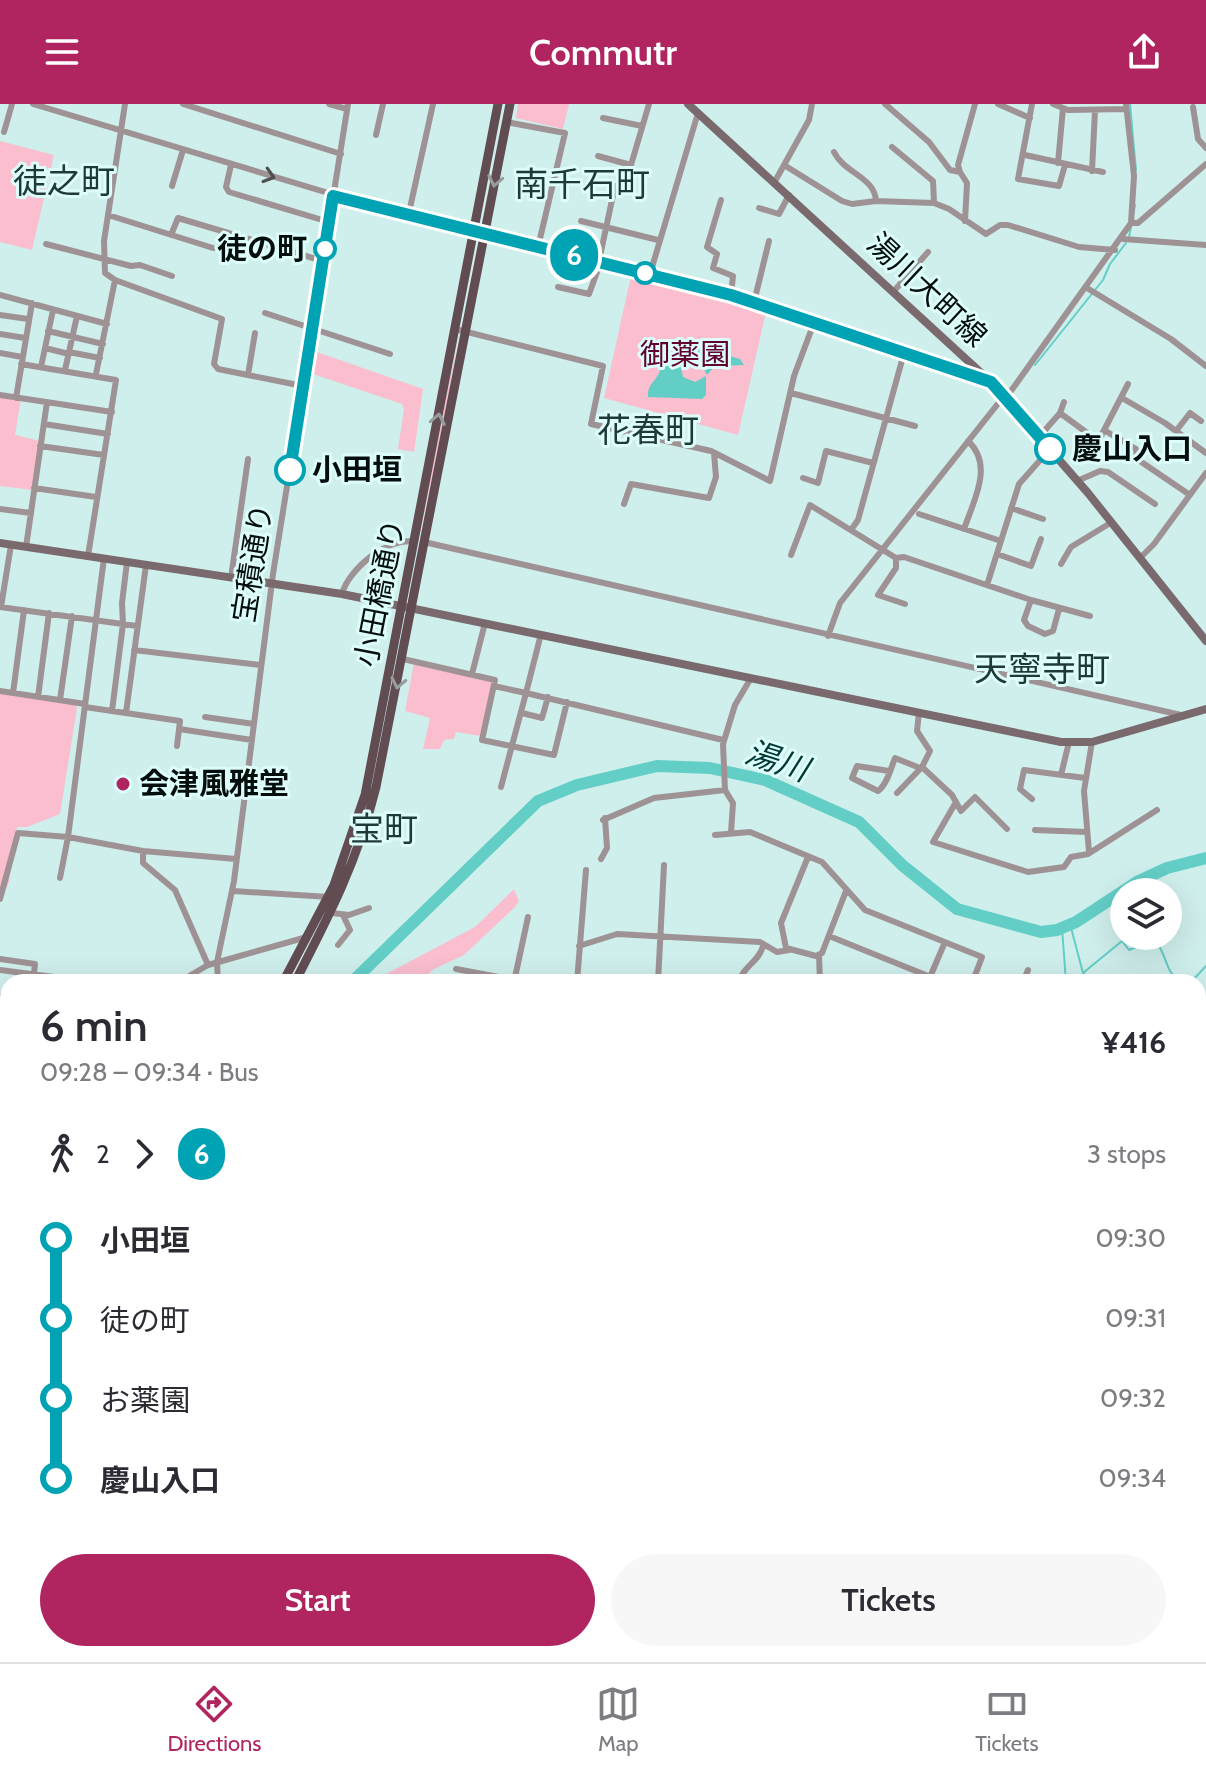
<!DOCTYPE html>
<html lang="en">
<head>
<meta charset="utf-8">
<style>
	:root { --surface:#fff; --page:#f7f7f7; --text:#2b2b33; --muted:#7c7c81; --line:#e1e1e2; --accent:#b0245f }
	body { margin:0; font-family:Cabin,"Noto Sans JP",sans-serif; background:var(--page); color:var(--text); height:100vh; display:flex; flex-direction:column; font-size:30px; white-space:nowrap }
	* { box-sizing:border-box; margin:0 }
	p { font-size:26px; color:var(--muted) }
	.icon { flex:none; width:44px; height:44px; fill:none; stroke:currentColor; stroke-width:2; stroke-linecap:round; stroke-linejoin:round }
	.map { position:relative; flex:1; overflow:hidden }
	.panel { position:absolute; left:0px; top:870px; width:1206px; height:688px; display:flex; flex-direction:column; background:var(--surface); border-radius:24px 24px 0 0; box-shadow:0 8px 32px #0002 }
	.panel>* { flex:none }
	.badge { padding:0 16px; border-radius:26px; font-size:28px; line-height:52px }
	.fabs { position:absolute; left:1110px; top:774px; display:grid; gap:16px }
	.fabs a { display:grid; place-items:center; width:72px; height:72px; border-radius:50%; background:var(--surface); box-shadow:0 8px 32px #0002; font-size:40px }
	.map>.badge { position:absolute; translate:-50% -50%; box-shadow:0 0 0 4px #fff }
	.legs { display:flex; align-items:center; gap:12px; height:88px; padding:0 40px; font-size:26px }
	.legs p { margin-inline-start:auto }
	.headline { display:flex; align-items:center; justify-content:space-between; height:136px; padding:0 40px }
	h1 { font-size:44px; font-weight:600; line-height:60px }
	.primary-button { display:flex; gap:16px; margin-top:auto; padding:16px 40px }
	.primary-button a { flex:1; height:92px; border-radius:48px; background:var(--accent); color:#fff; font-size:32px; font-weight:600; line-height:92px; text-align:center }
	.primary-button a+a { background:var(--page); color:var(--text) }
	ul { padding:0 40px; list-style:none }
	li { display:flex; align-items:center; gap:28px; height:80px; font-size:30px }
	li i { display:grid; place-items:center; width:12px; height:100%; margin:0 10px; background:currentColor }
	li i::after { content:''; width:20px; height:20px; margin:-10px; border:6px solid; border-radius:50%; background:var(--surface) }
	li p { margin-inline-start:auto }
	li:first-child i { background:linear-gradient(#0000 50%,currentColor 0) }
	li:last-child i { background:linear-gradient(currentColor 50%,#0000 0) }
	header { display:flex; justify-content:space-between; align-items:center; height:104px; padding:0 40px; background:var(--accent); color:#fff; font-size:36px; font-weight:600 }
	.menu { display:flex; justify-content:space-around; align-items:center; height:112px; border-top:2px solid var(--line); background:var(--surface); font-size:22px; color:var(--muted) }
	.menu a { display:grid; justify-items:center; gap:4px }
	.menu .selected { color:var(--accent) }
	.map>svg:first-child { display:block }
</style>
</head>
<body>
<header><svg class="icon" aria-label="menu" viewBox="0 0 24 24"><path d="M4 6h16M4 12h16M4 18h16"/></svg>Commutr<svg class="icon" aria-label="share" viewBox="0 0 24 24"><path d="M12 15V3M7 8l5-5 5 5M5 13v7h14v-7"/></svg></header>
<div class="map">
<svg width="1206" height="1558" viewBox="0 0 1206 1558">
	<rect width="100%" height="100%" fill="#cfefec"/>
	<path fill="#fabece" d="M518,0H569L563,25L516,14Z
		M0,37L54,51L32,146L0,138Z
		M631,172L766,208L738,331L604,294Z
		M458,234L444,319L407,488Z
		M317,248L423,285L414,348L398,345L404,305L402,300L313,270Z
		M0,292L21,295L15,331L40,337L33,386L0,382Z
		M414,559L493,577L481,632L456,628L454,635L444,636L440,645H423L430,614L405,607Z
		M0,589L74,599L77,604L60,710L27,723H17L9,778L0,798Z
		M514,785L519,797L516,802L464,851L432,866L422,878H371L475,823Z
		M1198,1084L1206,1089V1231L1198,1228Z
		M1198,1230L1206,1233V1420H1198Z
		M1206,1421V1464L1198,1465V1422Z
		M1206,1484V1524L1198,1525V1491Z
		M1198,1542L1206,1543V1558H1140L1141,1550H1198Z
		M350,1550H1095V1553L1084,1558H351Z"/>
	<path fill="#63cec6" d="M692,242L740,255L744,261L715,262L707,271L699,256H688L681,264L683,273L695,278L706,272V291L702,295L648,293C647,281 654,279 659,269C666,252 672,243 692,242Z"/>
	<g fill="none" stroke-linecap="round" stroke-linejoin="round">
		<path stroke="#63cec6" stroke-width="2" d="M1130,0L1136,66
			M1129,133L1135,101
			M1035,261L1103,176L1110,160L1126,139
			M1070,820L1083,869L1092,878
			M1062,824L1066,878
			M1083,869L1122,837L1129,846L1154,836C1168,848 1164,873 1184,878
			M1191,878L1206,862
			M1198,965L1206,957
			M1090,1558L1104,1552
			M1104,1558V1550"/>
		<path stroke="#63cec6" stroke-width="12" d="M352,878L538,697L577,681L657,662L710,664L765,676L859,718L902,761L957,805L1041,828L1057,826L1076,818L1137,778L1167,764L1206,754
			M0,1053L8,1047"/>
		<path stroke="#9e9295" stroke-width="6" d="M33,0L408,113L612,160L799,211L975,275L991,278
			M125,0L104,137L105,169L115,176L222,215L214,260L218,265L303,282
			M183,0L341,50
			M329,0L347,5
			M885,0L929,38L950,66L960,68L958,61L975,0
			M998,0L1030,14
			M1032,0L1018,75L1059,82L1065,61
			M1053,0L1068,6L1126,5
			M1193,3L1198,35L1206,44
			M603,14L642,22
			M506,18L565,29L538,143
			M4,28L12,0
			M376,31L383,0
			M892,43L933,77L934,99
			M834,48C844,69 875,73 876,97
			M1025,51L1103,68
			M598,52L631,61L649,0
			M1058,59L1063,4
			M231,61L226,83L229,88L329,118
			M784,61L842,97L852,100L876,97L934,99L949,105L986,130L1000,121H1008L1079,143L1115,146
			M1092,67L1095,6
			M960,68L967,79L965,117
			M774,79L809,16L812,0
			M172,82L183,46
			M721,96L707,143L717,150L713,164L733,172L731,191
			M759,104L779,110L789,91
			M108,111L213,144
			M408,113L433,0
			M581,117L658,136
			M1131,119H1138L1206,60
			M171,131L178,114L323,157
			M1123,135L1206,141
			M46,140L131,162L140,161L172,172
			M599,157L615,82
			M650,170L698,9
			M558,183L589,190L601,157
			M1087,184L1171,235L1206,262
			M894,187L928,148
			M0,191L107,220
			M754,198L769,137
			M265,209L390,250
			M0,211L28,215
			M455,225L603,262L591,320L711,347L770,377L794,272L815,216
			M48,227L103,240
			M0,230L25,234
			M45,244L69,250
			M69,248L100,254
			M0,249L22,253
			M21,260L116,276L88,452
			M41,263L53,206
			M65,266L77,212
			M96,270L115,176
			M248,271L255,229
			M791,289L915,322
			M0,291L112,308
			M16,294L32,199
			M1006,294L1131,119L1134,72L1126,0
			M1122,294L1165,319L1206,349
			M1060,309L1094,334L1101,332L1128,280
			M44,320L108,330
			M1104,326L1136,345L1137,355L1190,391
			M1176,327L1190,309L1201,317
			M1039,333L1060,309L1064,298
			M40,342L104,351
			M803,374L818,379L826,347L873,359
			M1077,377L1100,367L1108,368L1155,400
			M34,384L96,393
			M624,400L631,380L709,394L716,373L714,349
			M1011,404L1043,415
			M0,405L31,409
			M919,410L1001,437
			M964,425C974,396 994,361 968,337
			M851,426L858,416L904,249
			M424,438L1181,611
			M26,443L47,298
			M997,450L1031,462L1041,435
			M791,451L810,401L896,454V464L878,491L905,500
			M1141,453L1154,440L1206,369
			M104,454L68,733L143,747L236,755
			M896,454L904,453L1031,496L1090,512
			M1061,460L1071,443L1112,418
			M231,474L248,355
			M987,481L1019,380L1050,345
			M342,490C348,466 388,432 415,438
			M1031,496L1024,516L1028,522L1045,530L1053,527L1059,505
			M0,503L137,522
			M1,503L11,441
			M828,532L840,499L1004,292
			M134,546L260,561
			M403,555L495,576L482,636L554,651L567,598
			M472,570L485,519
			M494,582L526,589L541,530
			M0,587L85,600
			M13,589L24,506
			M38,593L49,509
			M60,596L72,512
			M85,603L180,617L177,642
			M112,607L123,520L122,499L127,458
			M126,609L146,461
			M522,609L542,614L548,593
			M205,613L254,620
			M179,625L252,636
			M922,663L952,691L961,707L975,693L1007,725
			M889,667L857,662L852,674L878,687C887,681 891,664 895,654L920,664
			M1061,671L1069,638
			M501,683L526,589L723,636
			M897,689L922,663L930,647L917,627L919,608
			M1032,695L1020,685L1024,666L1085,674
			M956,698L933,738L1028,768L1064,763L1071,753L1088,750L1157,706
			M603,716L654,694L725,686
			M1035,726L1087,728
			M731,729L733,699L725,686L723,640L735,601L751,574
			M715,731L750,728L822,758L865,806L982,853L974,874L984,878
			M143,747V759L175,786L208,861
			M1089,748L1084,687L1092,638
			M808,753L781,819L786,844L816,852L822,849L846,787
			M601,755L607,744L605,714
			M233,787L329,793
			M0,795L18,729L68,733L60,774
			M332,809L349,811L369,804
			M829,832L943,878
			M338,841L350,826L343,811
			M579,842L617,830L760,838L777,848L789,846
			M819,851L820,878
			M0,855L35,860L33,878
			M456,865L515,876
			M0,866L93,878
			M930,873L945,838
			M179,878L208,861L307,833
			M218,878L217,858L234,777L273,470L348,0
			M514,878L528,813
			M577,878L586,766
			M658,878L664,761
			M739,878C743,862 759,858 763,842
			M1023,878L1028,866
			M0,892L5,893
			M0,955L8,956
			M1198,1043L1202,1044
			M0,1181L8,1171
			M0,1274L8,1276
			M0,1461L8,1464
			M3,1526L8,1504
			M226,1550L227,1558
			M0,1558L7,1542L5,1526
			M86,1558L87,1550"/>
		<path stroke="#7a696d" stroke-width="8" d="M688,0L991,278L1088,389L1206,537
			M0,439L342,490L1061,638H1092L1206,605
			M0,1006L8,1000"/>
		<path stroke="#614c52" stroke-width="9" d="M283,878L334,781L365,691L498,0
			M295,878C329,812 358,756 376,683L510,0
			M0,1387L8,1373
			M0,1411L8,1397"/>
	</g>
	<defs><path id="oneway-chevron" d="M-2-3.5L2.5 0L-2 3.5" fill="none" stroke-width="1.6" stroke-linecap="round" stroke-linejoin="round" transform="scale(2)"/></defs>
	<use stroke="#515051" href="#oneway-chevron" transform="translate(269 72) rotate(17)"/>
	<g stroke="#989c9d">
		<use href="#oneway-chevron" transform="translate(495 77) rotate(101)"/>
		<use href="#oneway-chevron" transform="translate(438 315) rotate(-79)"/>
		<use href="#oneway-chevron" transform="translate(398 579) rotate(102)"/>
	</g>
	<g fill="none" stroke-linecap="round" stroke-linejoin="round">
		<defs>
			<path id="line-1" d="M290,366L333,92L731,191L991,278L1050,345"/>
		</defs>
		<use href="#line-1" stroke="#fff" stroke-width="18"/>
		<use href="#line-1" stroke="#00a3b4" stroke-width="12"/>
	</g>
	<g fill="#fff" stroke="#00a3b4" stroke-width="4">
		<circle cx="325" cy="145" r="10"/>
		<circle cx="645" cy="169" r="10"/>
		<circle cx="1050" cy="345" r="14"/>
		<circle cx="290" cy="366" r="14"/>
	</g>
	<circle fill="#b0245f" stroke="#dcfdf9" stroke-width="3" cx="123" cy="680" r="8"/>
	<g text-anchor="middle" stroke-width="6" stroke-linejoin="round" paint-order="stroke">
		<g font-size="30" font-weight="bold" fill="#040e0d" stroke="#dcfdf9" text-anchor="start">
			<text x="307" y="155" text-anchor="end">徒の町</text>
			<text x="1072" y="355">慶山入口</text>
			<text x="312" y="376">小田垣</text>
		</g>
		<g font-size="30" fill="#040e0d" stroke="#dcfdf9">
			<text transform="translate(927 186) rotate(43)" y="10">湯川大町線</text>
			<text transform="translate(253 459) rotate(-81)" y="10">宝積通り</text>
			<text transform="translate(380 489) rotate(-79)" y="10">小田橋通り</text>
		</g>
		<g font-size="30" fill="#62002e" stroke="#dcfdf9">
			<text x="685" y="261">御薬園</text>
		</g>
		<g font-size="30" font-weight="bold" fill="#040e0d" stroke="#dcfdf9" text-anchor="start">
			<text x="139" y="690">会津風雅堂</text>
		</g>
		<g font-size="32" font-style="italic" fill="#023835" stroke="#dcfdf9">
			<text transform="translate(777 657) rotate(18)" y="11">湯川</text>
		</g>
		<g font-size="34" fill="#1e3937" stroke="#dcfdf9">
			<text x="64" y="89">徒之町</text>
			<text x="582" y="92">南千石町</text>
			<text x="648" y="338">花春町</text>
			<text x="1042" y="577">天寧寺町</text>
			<text x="384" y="737">宝町</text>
		</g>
	</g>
</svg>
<div class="fabs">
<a><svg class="icon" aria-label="layers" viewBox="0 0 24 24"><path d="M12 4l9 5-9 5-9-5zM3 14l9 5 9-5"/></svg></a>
</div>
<b class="badge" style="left:574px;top:151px;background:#00a3b4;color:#fff">6</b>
<section class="panel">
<div class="headline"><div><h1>6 min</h1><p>09:28 – 09:34 · Bus</p></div><b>¥416</b></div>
<div class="legs"><svg class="icon" aria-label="walk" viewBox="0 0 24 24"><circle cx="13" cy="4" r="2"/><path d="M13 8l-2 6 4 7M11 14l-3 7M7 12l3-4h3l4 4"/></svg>2<svg class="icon" aria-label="forward" viewBox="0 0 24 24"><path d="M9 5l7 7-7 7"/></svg><b class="badge" style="background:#00a3b4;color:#fff">6</b><p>3 stops</p></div>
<ul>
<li><i style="color:#00a3b4"></i><b>小田垣</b><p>09:30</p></li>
<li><i style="color:#00a3b4"></i><span>徒の町</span><p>09:31</p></li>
<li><i style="color:#00a3b4"></i><span>お薬園</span><p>09:32</p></li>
<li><i style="color:#00a3b4"></i><b>慶山入口</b><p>09:34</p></li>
</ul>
<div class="primary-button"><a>Start</a><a>Tickets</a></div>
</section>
</div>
<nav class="menu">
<a class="selected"><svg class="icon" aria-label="directions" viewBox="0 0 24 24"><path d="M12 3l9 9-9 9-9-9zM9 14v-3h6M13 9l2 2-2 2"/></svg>Directions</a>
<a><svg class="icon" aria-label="map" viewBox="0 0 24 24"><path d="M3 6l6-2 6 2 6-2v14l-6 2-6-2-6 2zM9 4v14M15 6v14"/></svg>Map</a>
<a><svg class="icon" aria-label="tickets" viewBox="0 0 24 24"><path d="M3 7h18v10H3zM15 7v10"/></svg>Tickets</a>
</nav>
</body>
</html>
